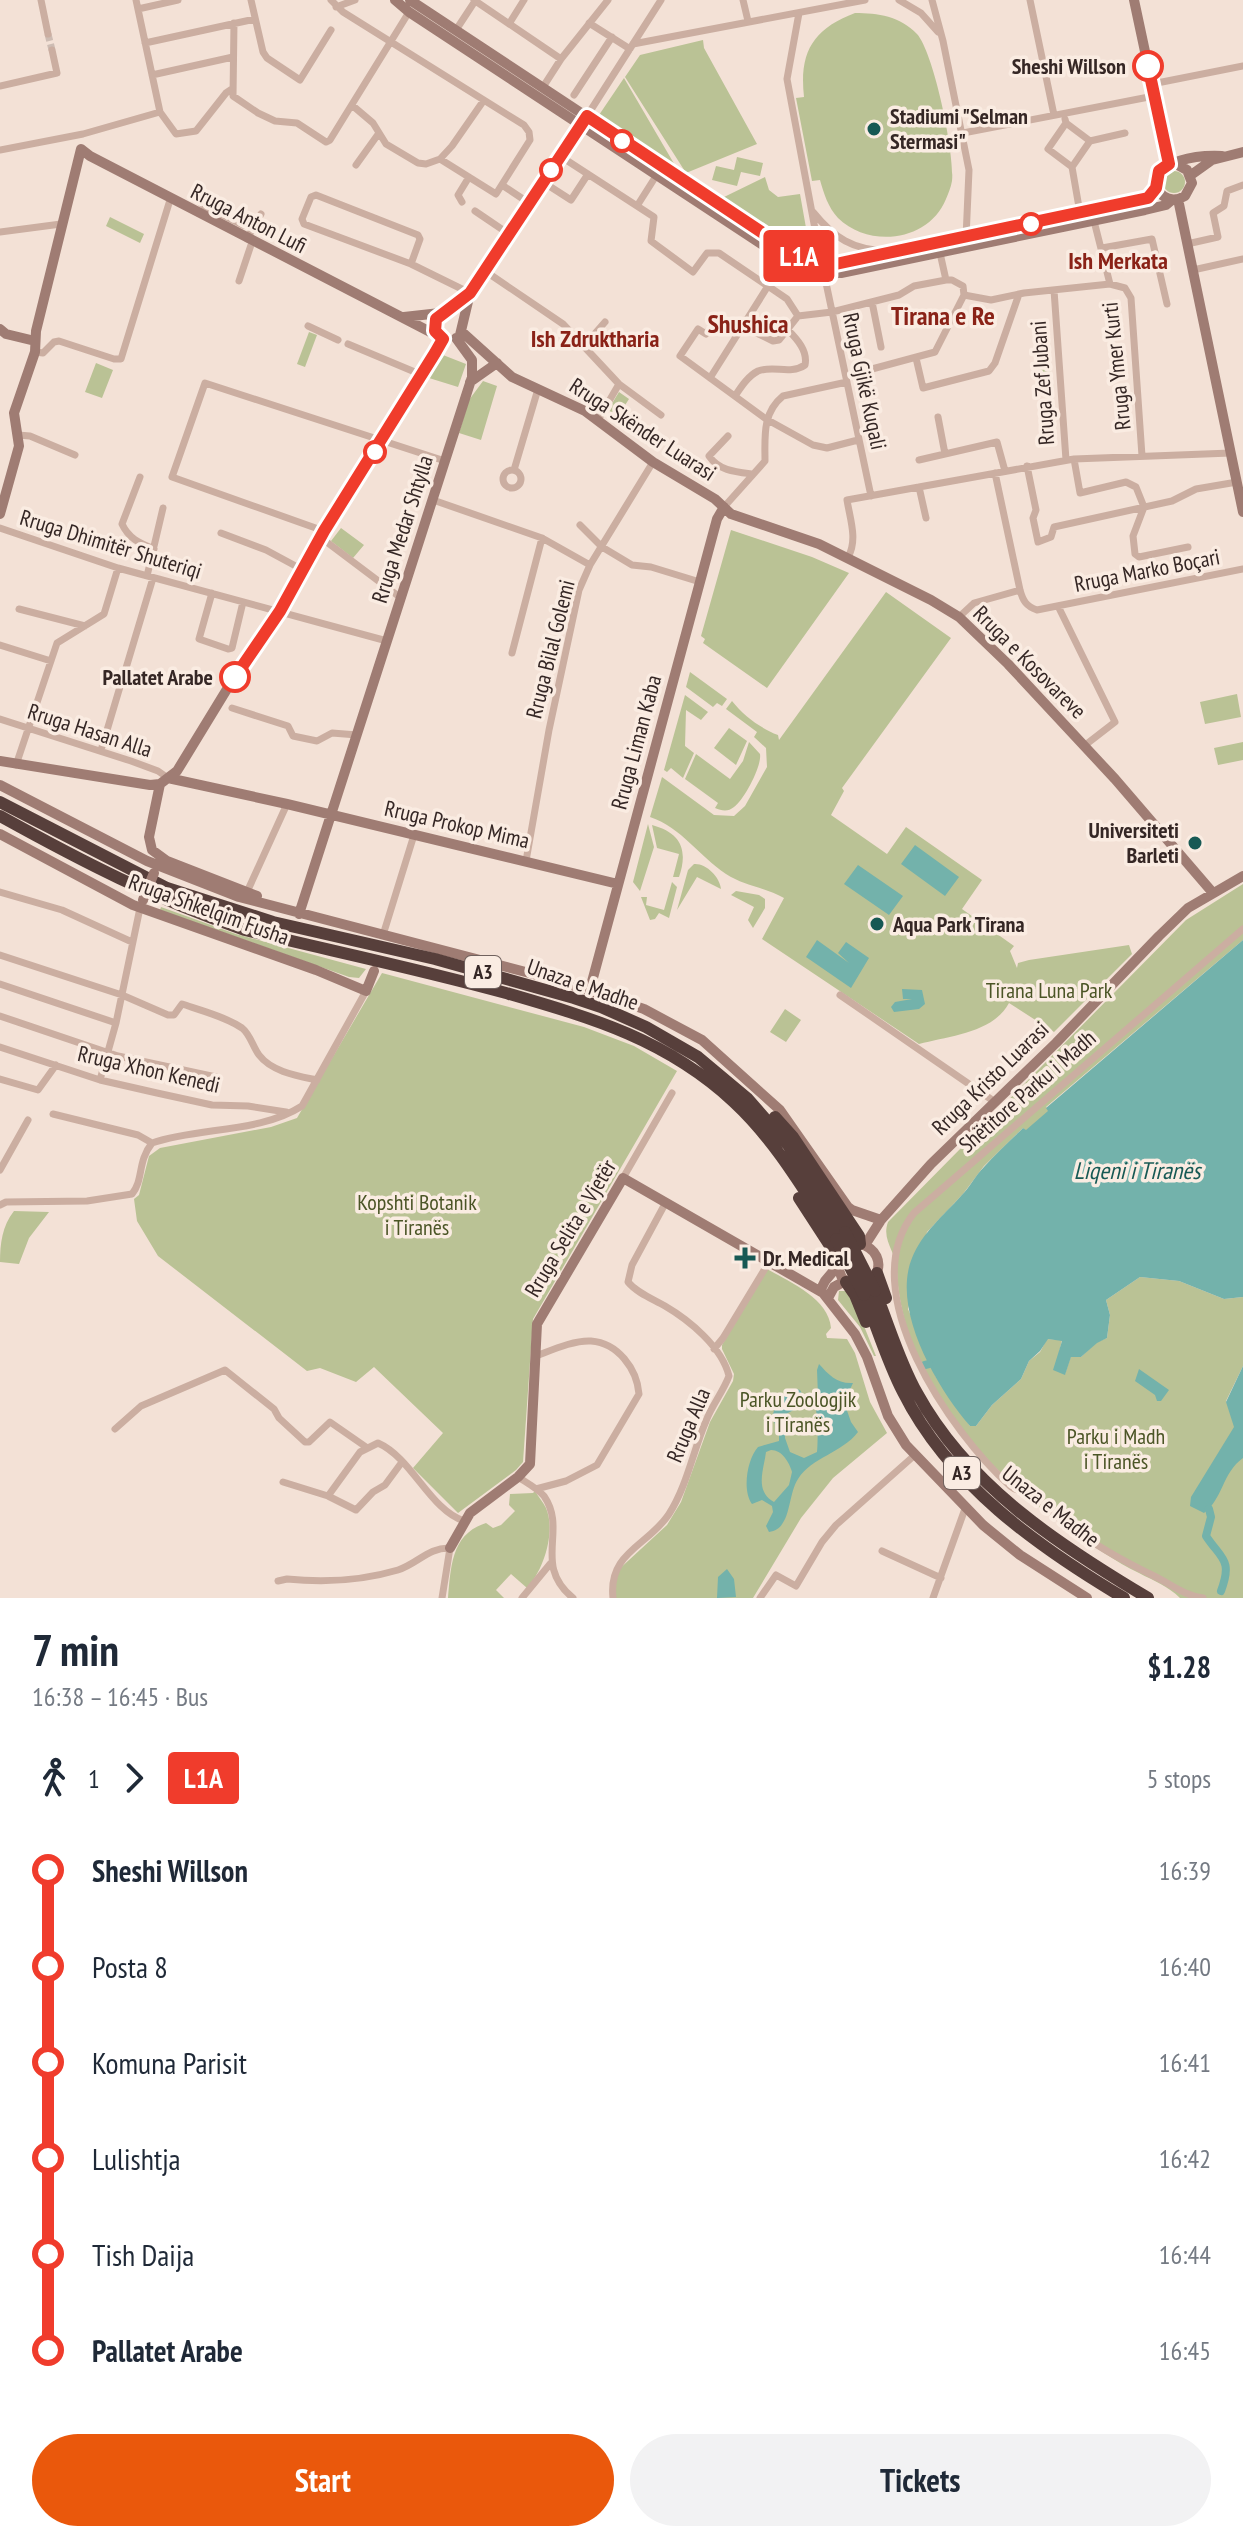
<!DOCTYPE html>
<html lang="en">
<head>
<meta charset="utf-8">
<style>
	:root { --surface:#fff; --page:#f2f2f3; --text:#1f2937; --muted:#747a83; --accent:#ea580c }
	body { margin:0; font-family:"PT Sans Narrow",sans-serif; background:var(--page); color:var(--text); height:100vh; display:flex; flex-direction:column; font-size:30px; white-space:nowrap }
	* { box-sizing:border-box; margin:0 }
	p { font-size:26px; color:var(--muted) }
	.icon { flex:none; width:44px; height:44px; fill:none; stroke:currentColor; stroke-width:2; stroke-linecap:round; stroke-linejoin:round }
	.map { position:relative; height:1598px; overflow:hidden }
	.side { display:flex; flex-direction:column; background:var(--surface); flex:1 }
	.side>* { flex:none }
	.badge { padding:0 16px; border-radius:6px; font-size:28px; line-height:52px }
	.map>.badge { position:absolute; translate:-50% -50%; box-shadow:0 0 0 4px #fff }
	.legs { display:flex; align-items:center; gap:12px; height:88px; padding:0 32px; font-size:26px }
	.legs p { margin-inline-start:auto }
	.overview { display:flex; align-items:center; justify-content:space-between; height:136px; padding:0 32px }
	h1 { font-size:44px; font-weight:700; line-height:60px }
	.button { display:flex; gap:16px; margin-top:auto; padding:16px 32px }
	.button a { flex:1; height:92px; border-radius:48px; background:var(--accent); color:#fff; font-size:32px; font-weight:700; line-height:92px; text-align:center }
	.button a+a { background:var(--page); color:var(--text) }
	ul { padding:0 32px; list-style:none }
	li { display:flex; align-items:center; gap:28px; height:96px; font-size:30px }
	li i { display:grid; place-items:center; width:12px; height:100%; margin:0 10px; background:currentColor }
	li i::after { content:''; width:20px; height:20px; margin:-10px; border:6px solid; border-radius:50%; background:var(--surface) }
	li p { margin-inline-start:auto }
	li:first-child i { background:linear-gradient(#0000 50%,currentColor 0) }
	li:last-child i { background:linear-gradient(currentColor 50%,#0000 0) }
	.map>svg:first-child { display:block }
</style>
</head>
<body>
<div class="map">
<svg width="1243" height="1598" viewBox="0 0 1243 1598">
	<rect width="100%" height="100%" fill="#f3e1d6"/>
	<path fill="#bac295" d="M855,13C878,13 900,16 917,34C934,53 955,155 952,181C951,187 948,194 946,199C929,241 870,249 838,218C828,207 824,194 820,180L812,181L796,98L804,97C799,52 813,29 855,13Z
		M703,40L704,48L757,144L686,173L625,77L640,55Z
		M624,78L676,167L599,115Z
		M737,157L763,163L760,176L741,172L737,186L712,180L716,166L734,170Z
		M1163 182a11 11 0 1 1 22 0a11 11 0 1 1-22 0Z
		M765,177L769,190L778,197L800,194L808,239L805,245L797,246L722,198Z
		M110,217L144,234L140,243L106,226Z
		M309,332L317,335L305,367L297,364Z
		M443,355L466,364L458,387L429,378Z
		M1048,358L1054,389L1041,392L1035,361Z
		M96,363L113,370L102,398L85,392Z
		M483,381L497,386L481,440L459,433L469,400Z
		M619,392L629,399L618,416L608,410Z
		M341,528L364,545L353,558L331,541Z
		M731,530L812,557L849,573L767,688L703,643L705,639L701,636Z
		M886,592L951,638L842,788L844,791L831,815L887,854L906,827L982,880L962,909L1014,946L1010,951L1017,968L1018,963L1029,960L1129,945L1132,954L1054,1032L1009,1003C993,1033 949,1036 919,1044L762,939L784,898C765,887 744,886 726,874C699,856 682,828 650,817L662,777L714,815L734,816L745,806L767,767L766,748L754,737L757,732L726,709L732,701C744,716 760,728 778,735L779,740Z
		M690,672L727,699L722,706L717,703L713,707L686,687Z
		M1237,694L1241,717L1205,724L1200,702Z
		M685,695L708,712L701,720L686,710L685,746L694,753L683,778L671,768L667,772L664,770Z
		M729,728L747,741L736,765L714,748Z
		M749,742L760,754C762,766 744,800 734,807C728,812 722,811 715,808L718,803L685,779L696,754L730,779L743,761Z
		M1243,742V760L1218,765L1214,748Z
		M648,824L654,847L640,891L633,882Z
		M652,825C682,833 688,851 679,877H673L679,854L657,848Z
		M694,864C706,863 720,877 721,889L697,877L677,910L688,870Z
		M672,882L677,887L669,918L659,913L655,919L650,920L641,897H647L646,905L664,910Z
		M1243,884V940L1046,1107L1049,1111L1026,1131L1023,1128L984,1166L963,1194L927,1232L908,1309L936,1377L970,1426H976L992,1405L1021,1379L1029,1361L1040,1352L1047,1339L1062,1340L1057,1361L1065,1374L1071,1356L1081,1357L1097,1342L1107,1338L1110,1315L1106,1300L1140,1277L1179,1281L1224,1299L1243,1297V1366L1226,1401L1243,1440V1598H1180C1168,1586 1154,1581 1139,1573C1116,1562 1093,1546 1072,1531C989,1476 901,1375 897,1272C897,1252 881,1241 888,1222L1186,920Z
		M736,891L759,895L765,899V908L753,928L748,920L754,907L731,895Z
		M161,907L236,934L366,969L359,978L349,977L160,910Z
		M382,973L584,1027L634,1046L677,1071L533,1319L523,1462L516,1470L458,1513L413,1468L443,1433L374,1367L356,1382L320,1368L307,1371L158,1256L137,1221L134,1199L139,1195L149,1156L160,1148L271,1127L297,1118Z
		M785,1009L801,1020L786,1042L770,1032Z
		M14,1211L49,1212L29,1238L19,1264L0,1262C0,1244 2,1226 14,1211Z
		M767,1269C790,1282 829,1299 831,1328L826,1334L827,1338L847,1339L855,1353L870,1402L887,1433L833,1478L801,1518L753,1598H615L616,1572L667,1525L681,1502L710,1422L733,1381L734,1374L722,1349V1345Z
		M839,1291H846L854,1301L876,1356H874L860,1327L838,1300Z
		M535,1491C538,1496 543,1502 546,1508C556,1531 544,1570 527,1588L511,1574L496,1590L504,1598H448C451,1567 451,1534 486,1523L493,1528L501,1525L515,1511L509,1505L510,1494L533,1493Z"/>
	<path fill="#73b2ab" fill-rule="evenodd" d="M915,845L959,877L945,896L901,864Z
		M858,865L903,896L889,915L844,884Z
		M817,940L849,963L838,953L846,942L869,958L851,988L806,957Z
		M1243,940V1297L1224,1299L1179,1281L1140,1277L1106,1300L1110,1315L1107,1338L1097,1343L1081,1357H1071L1065,1375L1053,1370L1062,1341L1048,1339L1040,1351L1029,1361L1021,1379L992,1405L976,1426H970C937,1388 891,1310 912,1258C922,1233 943,1216 961,1196C970,1187 975,1176 984,1167C996,1153 1010,1141 1023,1128L1026,1130L1048,1111L1046,1108Z
		M902,989L922,990L925,1004L919,1009L894,1012L891,1007L895,1002L912,999H903Z
		M819,1364C829,1375 837,1384 853,1383L844,1402L851,1422L858,1432C842,1453 812,1457 798,1479C787,1496 792,1529 769,1532L766,1526L773,1512L772,1506L762,1500L752,1504C742,1491 747,1459 758,1447L779,1441V1433L772,1417L778,1398L796,1389L800,1390L805,1399L813,1400L818,1396L817,1370ZM803,1405L815,1407C818,1412 818,1445 817,1452L804,1458L790,1452L785,1438L786,1414ZM771,1450C782,1450 789,1462 792,1472L789,1485L774,1502C754,1491 764,1469 766,1452Z
		M1243,1366V1458C1222,1473 1223,1499 1204,1513L1190,1506L1191,1497L1234,1427L1226,1402Z
		M1139,1369L1169,1390L1161,1401H1157L1155,1395L1135,1381Z
		M727,1569L734,1579L736,1597L717,1598L718,1577Z"/>
	<g fill="none" stroke-linecap="round" stroke-linejoin="round">
		<path stroke="#73b2ab" stroke-width="8" d="M925,1365L929,1364
			M1209,1509L1211,1517L1206,1536C1221,1559 1233,1559 1221,1591"/>
		<path stroke="#cdbcb3" stroke-width="7" stroke-dasharray="7 3.5" stroke-linecap="butt" d="M48,34L52,50"/>
		<path stroke="#cbaea1" stroke-width="7" d="M41,0L48,34
			M136,0L160,112L176,134L196,131L226,93L232,89
			M251,0L263,52L267,58L300,80L331,30
			M331,0L343,12L524,125L529,132L530,140L496,194L440,159L426,164L418,163L386,144L373,123L353,106
			M474,0L561,59
			M743,0L748,21
			M899,0L921,13L938,32
			M932,0L943,41L969,170L966,238
			M1030,0L1054,115
			M336,7L355,0
			M138,9L178,0
			M799,13L787,79L818,245L871,496
			M234,23L233,96L258,113L275,121L297,123L326,142L330,140L409,12
			M589,23L630,49
			M509,24L524,0
			M456,30L475,1
			M145,43L255,19
			M633,44L865,0
			M152,75L233,57
			M1152,84L1243,66
			M0,86L57,73L52,50
			M543,87L561,59L608,0
			M574,95L612,37
			M587,116L661,0
			M1065,119L1066,123L1090,141
			M1066,123L1048,149L1072,167L1080,213
			M963,133L1154,96
			M0,150L83,134L160,112
			M560,156L654,217L651,241L693,272L707,253H719L787,299L798,316
			M440,159L452,146L484,100
			M356,165L379,133
			M1072,167L1090,141L1125,133
			M543,182L571,200L588,174
			M502,185L529,203
			M316,195L418,235L420,239L411,264L304,224L302,219L311,197Z
			M196,198L203,205L243,225
			M462,202L458,195L469,177
			M637,206L656,176
			M475,211L509,234
			M813,212C834,238 853,250 887,251
			M1094,221L1110,284
			M0,232L61,224
			M247,239L261,214
			M1187,244L1218,237L1213,213L1224,206L1227,191L1243,185
			M1102,248L1152,239L1167,304
			M940,253L946,280
			M411,264L470,293
			M1193,270L1243,259
			M485,271L563,324L619,384L661,415
			M239,281L252,242
			M1054,290L1066,460
			M964,295L991,300L1024,293L1110,284L1125,288L1131,298L1142,456
			M872,302L881,347
			M716,320L706,334L698,329L680,356L766,419L813,445L827,448L858,440
			M308,326L338,340
			M744,327L773,341L779,340L798,316L832,312L899,295L914,286L946,280H952L963,286L964,295L935,352L846,376
			M581,343L591,338L605,322
			M348,344L422,375
			M35,352L43,353L54,342L59,341L114,359H121L170,200
			M916,358L923,388L989,371L995,363L1019,294
			M710,378L768,286
			M735,396C741,387 748,376 758,371C774,365 790,375 805,365C808,351 797,339 788,330
			M938,417L945,454
			M598,420L619,384
			M18,435L30,436L75,455
			M728,436L709,456C719,471 736,472 753,474
			M1074,459L1080,493L1126,482L1136,487L1144,507L1133,536L1135,554L1139,557L1188,547
			M919,460L997,442L1005,471
			M1027,466L1036,510L1033,518L1038,542L1051,537L1054,527L1172,501L1196,489L1237,482
			M503 479a9 9 0 1 1 18 0a9 9 0 1 1-18 0Z
			M514,470L538,389
			M995,473L1020,590C1023,601 1026,606 1037,610L1243,569
			M140,477L122,524C129,539 140,543 154,549
			M919,487L926,518
			M433,500L542,538L590,565
			M724,507L765,461C765,437 762,413 783,396L847,382
			M580,525L602,547L632,565L651,567L700,582
			M0,528L118,568L387,641
			M324,531L172,477L205,383L445,461
			M221,533L266,550L303,570
			M320,537L401,598
			M848,557C858,540 850,519 847,500L1074,459L1231,453
			M147,576L163,508
			M212,593L199,639L228,649L232,648L243,602
			M1058,606L1115,722L1084,746
			M19,609L85,626
			M959,617L974,603L1020,590
			M0,645L51,661
			M512,653L542,538
			M126,668L153,578
			M232,708L288,726L293,736L317,741L332,733L357,735
			M0,719L131,761L158,771L168,778
			M102,747L125,670
			M16,765L57,643L104,614L118,568
			M526,861L549,730L579,590L590,565L653,462
			M0,892L62,910L132,942
			M247,892L287,804
			M383,935L414,835
			M0,955L122,995L168,1015H174L182,1004C200,1010 226,1017 242,1028C250,1034 253,1047 259,1055C272,1072 298,1076 317,1080
			M0,984L116,1023
			M840,995L995,1102
			M0,1016L118,1056L216,1077
			M0,1047L100,1080L157,1093L212,1105L248,1106L286,1112
			M0,1079L38,1090L56,1065
			M100,1080L116,1023L140,908
			M53,1114L138,1135L152,1143
			M0,1170L28,1120
			M623,1178L672,1093
			M0,1205L6,1202L87,1201L132,1194C144,1179 137,1162 152,1143C200,1127 260,1133 302,1106L366,991
			M714,1349L723,1338L769,1262
			M536,1356C552,1350 574,1340 591,1341C618,1343 637,1369 639,1394L597,1465L566,1481L536,1489
			M115,1429L141,1406L225,1370L274,1409L279,1418L305,1442H309L330,1422L366,1447
			M518,1477C527,1483 537,1488 544,1496C568,1531 532,1564 573,1598
			M283,1482L328,1496L356,1510L373,1492L385,1485L402,1462
			M328,1496L360,1452L378,1443C412,1458 430,1510 464,1521
			M882,1551L941,1578
			M278,1581L287,1579C326,1583 361,1581 398,1570C417,1564 429,1547 450,1548L442,1598
			M522,1598L550,1564
			M613,1598C608,1552 648,1546 669,1514C687,1486 693,1451 706,1421C712,1405 723,1392 729,1376C722,1347 689,1320 665,1306C653,1299 637,1293 628,1282L632,1265L666,1202
			M760,1598L776,1575L796,1586L822,1542L836,1525L916,1454
			M933,1598L966,1506
			M1203,1598C1183,1595 1171,1584 1154,1576C1119,1559 1085,1540 1055,1515C1047,1509 1041,1501 1032,1495C1025,1490 1017,1492 1010,1486C951,1433 852,1291 914,1213L1243,929"/>
		<path stroke="#9f7c73" stroke-width="10" d="M395,0L409,12L784,259L813,272L841,273L1145,210L1166,205L1172,200
			M410,0L790,251C806,260 820,266 839,264L1143,200L1150,196L1156,188
			M1134,0L1169,164
			M1176,164L1187,170L1192,183L1185,196C1173,203 1163,199 1156,188C1153,159 1200,155 1222,156
			M1191,175L1212,160L1243,152
			M1178,199L1243,512
			M404,317L440,313
			M0,329L6,334L35,341
			M462,332L512,377L585,411L653,462L715,499L731,514L819,544L931,600L959,617L1008,664L1115,779L1213,893
			M460,335L470,293L585,119
			M442,338L435,331L436,319L470,293
			M470,382L497,363
			M0,514L19,446L14,413L35,352L36,331L81,149L90,156L440,337
			M0,761L150,785L160,784L177,771L235,676L280,611L320,537L443,339
			M168,778L287,804L618,884
			M160,784L149,837L152,850L167,861L257,896
			M0,785L147,861L239,897L560,981L644,1009L702,1040L780,1110L848,1207L852,1210L881,1220
			M0,834L133,905L316,970L366,991L374,971
			M299,914L472,377V360L456,338
			M590,989L717,519L724,507
			M860,1244C876,1248 883,1262 875,1277
			M865,1245L881,1220L931,1164L1056,1043L1159,936L1188,908L1243,876
			M837,1265L842,1278L853,1285
			M820,1291L825,1281L836,1268L842,1252
			M828,1298L834,1287L845,1281
			M450,1548L470,1513L518,1477L530,1464L537,1324L623,1178L823,1293L855,1334L867,1357L888,1416L906,1445L983,1525L1020,1555L1087,1598"/>
		<path stroke="#573f3b" stroke-width="12" d="M0,802L167,888L273,922L435,959L574,998L601,1007L646,1027L698,1057L747,1098L788,1145L845,1232
			M0,816C83,862 155,899 245,930C332,951 419,969 506,993C592,1018 666,1039 734,1102C776,1141 805,1192 836,1239
			M775,1117L793,1137L859,1236L860,1244
			M799,1198L838,1258
			M877,1273L886,1298
			M846,1282L855,1295L866,1322
			M875,1291C889,1325 899,1361 917,1393C968,1486 1059,1545 1148,1598
			M864,1295C877,1327 887,1361 903,1392C949,1484 1038,1547 1124,1598"/>
		<path stroke="#9f7c73" stroke-width="10" d="M143,900L154,873"/>
		<path stroke="#573f3b" stroke-width="12" d="M845,1232L875,1291
			M836,1239L864,1295"/>
	</g>
	<g fill="none" stroke-linecap="round" stroke-linejoin="round">
		<defs>
			<path id="line-1" d="M235,677L280,611L324,531L435,353L443,339L435,331L436,319L470,293L587,116L790,251L808,261L831,265L1148,198L1156,188L1159,171L1169,164L1148,66"/>
		</defs>
		<use href="#line-1" stroke="#fff" stroke-width="18"/>
		<use href="#line-1" stroke="#f03c2c" stroke-width="12"/>
	</g>
	<g fill="#fff" stroke="#f03c2c" stroke-width="4">
		<circle cx="1148" cy="66" r="14"/>
		<circle cx="622" cy="141" r="10"/>
		<circle cx="551" cy="170" r="10"/>
		<circle cx="1031" cy="224" r="10"/>
		<circle cx="375" cy="452" r="10"/>
		<circle cx="235" cy="677" r="14"/>
	</g>
	<g fill="#175954" stroke="#faece2" stroke-width="3">
		<circle cx="874" cy="129" r="8"/>
		<circle cx="1195" cy="843" r="8"/>
		<circle cx="877" cy="924" r="8"/>
		<path d="M741 1246h8v8h8v8h-8v8h-8v-8h-8v-8h8z"/>
	</g>
	<g text-anchor="middle" stroke-width="7" stroke-linejoin="round" paint-order="stroke">
		<g fill="#faece2" stroke="#70625e" stroke-width="2">
			<rect x="465" y="956" width="36" height="32" rx="6"/>
			<rect x="944" y="1457" width="36" height="32" rx="6"/>
		</g>
		<g font-size="20" font-weight="bold" fill="#352725">
			<text x="483" y="979">A3</text>
			<text x="962" y="1480">A3</text>
		</g>
		<g font-size="22" font-weight="bold" fill="#352725" stroke="#faece2" text-anchor="end">
			<text x="1126" y="74">Sheshi Willson</text>
			<text x="213" y="685">Pallatet Arabe</text>
		</g>
		<g font-size="22" font-weight="bold" fill="#352725" stroke="#faece2" text-anchor="start">
			<text x="890" y="124">Stadiumi "Selman<tspan x="890" dy="25">Stermasi"</tspan></text>
			<text x="1179" y="838" text-anchor="end">Universiteti<tspan x="1179" dy="25">Barleti</tspan></text>
			<text x="893" y="932">Aqua Park Tirana</text>
			<text x="763" y="1266">Dr. Medical</text>
		</g>
		<g font-size="22" fill="#352725" stroke="#faece2">
			<text transform="translate(249 218) rotate(27)" y="8">Rruga Anton Lufi</text>
			<text transform="translate(1116 366) rotate(-96)" y="8">Rruga Ymer Kurti</text>
			<text transform="translate(865 381) rotate(78)" y="8">Rruga Gjikë Kuqali</text>
			<text transform="translate(1042 383) rotate(-94)" y="8">Rruga Zef Jubani</text>
			<text transform="translate(643 429) rotate(33)" y="8">Rruga Skënder Luarasi</text>
			<text transform="translate(402 529) rotate(-72)" y="8">Rruga Medar Shtylla</text>
			<text transform="translate(111 544) rotate(17)" y="8">Rruga Dhimitër Shuteriqi</text>
			<text transform="translate(1147 570) rotate(-11)" y="8">Rruga Marko Boçari</text>
			<text transform="translate(550 649) rotate(-76)" y="8">Rruga Bilal Golemi</text>
			<text transform="translate(1030 662) rotate(45)" y="8">Rruga e Kosovareve</text>
			<text transform="translate(90 730) rotate(18)" y="8">Rruga Hasan Alla</text>
			<text transform="translate(636 742) rotate(-75)" y="8">Rruga Liman Kaba</text>
			<text transform="translate(457 824) rotate(13)" y="8">Rruga Prokop Mima</text>
			<text transform="translate(209 909) rotate(20)" y="8">Rruga Shkelqim Fusha</text>
			<text transform="translate(583 984) rotate(19)" y="8">Unaza e Madhe</text>
			<text transform="translate(149 1069) rotate(13)" y="8">Rruga Xhon Kenedi</text>
			<text transform="translate(990 1078) rotate(-44)" y="8">Rruga Kristo Luarasi</text>
			<text transform="translate(1027 1091) rotate(-41)" y="8">Shëtitore Parku i Madh</text>
			<text transform="translate(570 1228) rotate(-59)" y="8">Rruga Selita e Vjetër</text>
			<text transform="translate(688 1425) rotate(-67)" y="8">Rruga Alla</text>
			<text transform="translate(1051 1506) rotate(38)" y="8">Unaza e Madhe</text>
		</g>
		<g font-size="22" fill="#4b5526" stroke="#faece2">
			<text x="1049" y="998">Tirana Luna Park</text>
			<text x="417" y="1210">Kopshti Botanik<tspan x="417" dy="25">i Tiranës</tspan></text>
			<text x="798" y="1407">Parku Zoologjik<tspan x="798" dy="25">i Tiranës</tspan></text>
			<text x="1116" y="1444">Parku i Madh<tspan x="1116" dy="25">i Tiranës</tspan></text>
		</g>
		<g font-size="24" font-weight="bold" fill="#8a2217" stroke="#faece2">
			<text x="1118" y="269">Ish Merkata</text>
			<text x="595" y="347">Ish Zdruktharia</text>
		</g>
		<g font-size="24" font-style="italic" fill="#175954" stroke="#faece2">
			<text x="1137" y="1179">Liqeni i Tiranës</text>
		</g>
		<g font-size="26" font-weight="bold" fill="#8a2217" stroke="#faece2">
			<text x="943" y="325">Tirana e Re</text>
			<text x="748" y="333">Shushica</text>
		</g>
	</g>
</svg>
<b class="badge" style="left:799px;top:256px;background:#f03c2c;color:#fff">L1A</b>
</div>
<section class="side">
<div class="overview"><div><h1>7 min</h1><p>16:38 – 16:45 · Bus</p></div><b>$1.28</b></div>
<div class="legs"><svg class="icon" aria-label="walk" viewBox="0 0 24 24"><circle cx="13" cy="4" r="2"/><path d="M13 8l-2 6 4 7M11 14l-3 7M7 12l3-4h3l4 4"/></svg>1<svg class="icon" aria-label="forward" viewBox="0 0 24 24"><path d="M9 5l7 7-7 7"/></svg><b class="badge" style="background:#f03c2c;color:#fff">L1A</b><p>5 stops</p></div>
<ul>
<li><i style="color:#f03c2c"></i><b>Sheshi Willson</b><p>16:39</p></li>
<li><i style="color:#f03c2c"></i><span>Posta 8</span><p>16:40</p></li>
<li><i style="color:#f03c2c"></i><span>Komuna Parisit</span><p>16:41</p></li>
<li><i style="color:#f03c2c"></i><span>Lulishtja</span><p>16:42</p></li>
<li><i style="color:#f03c2c"></i><span>Tish Daija</span><p>16:44</p></li>
<li><i style="color:#f03c2c"></i><b>Pallatet Arabe</b><p>16:45</p></li>
</ul>
<div class="button"><a>Start</a><a>Tickets</a></div>
</section>
</body>
</html>
